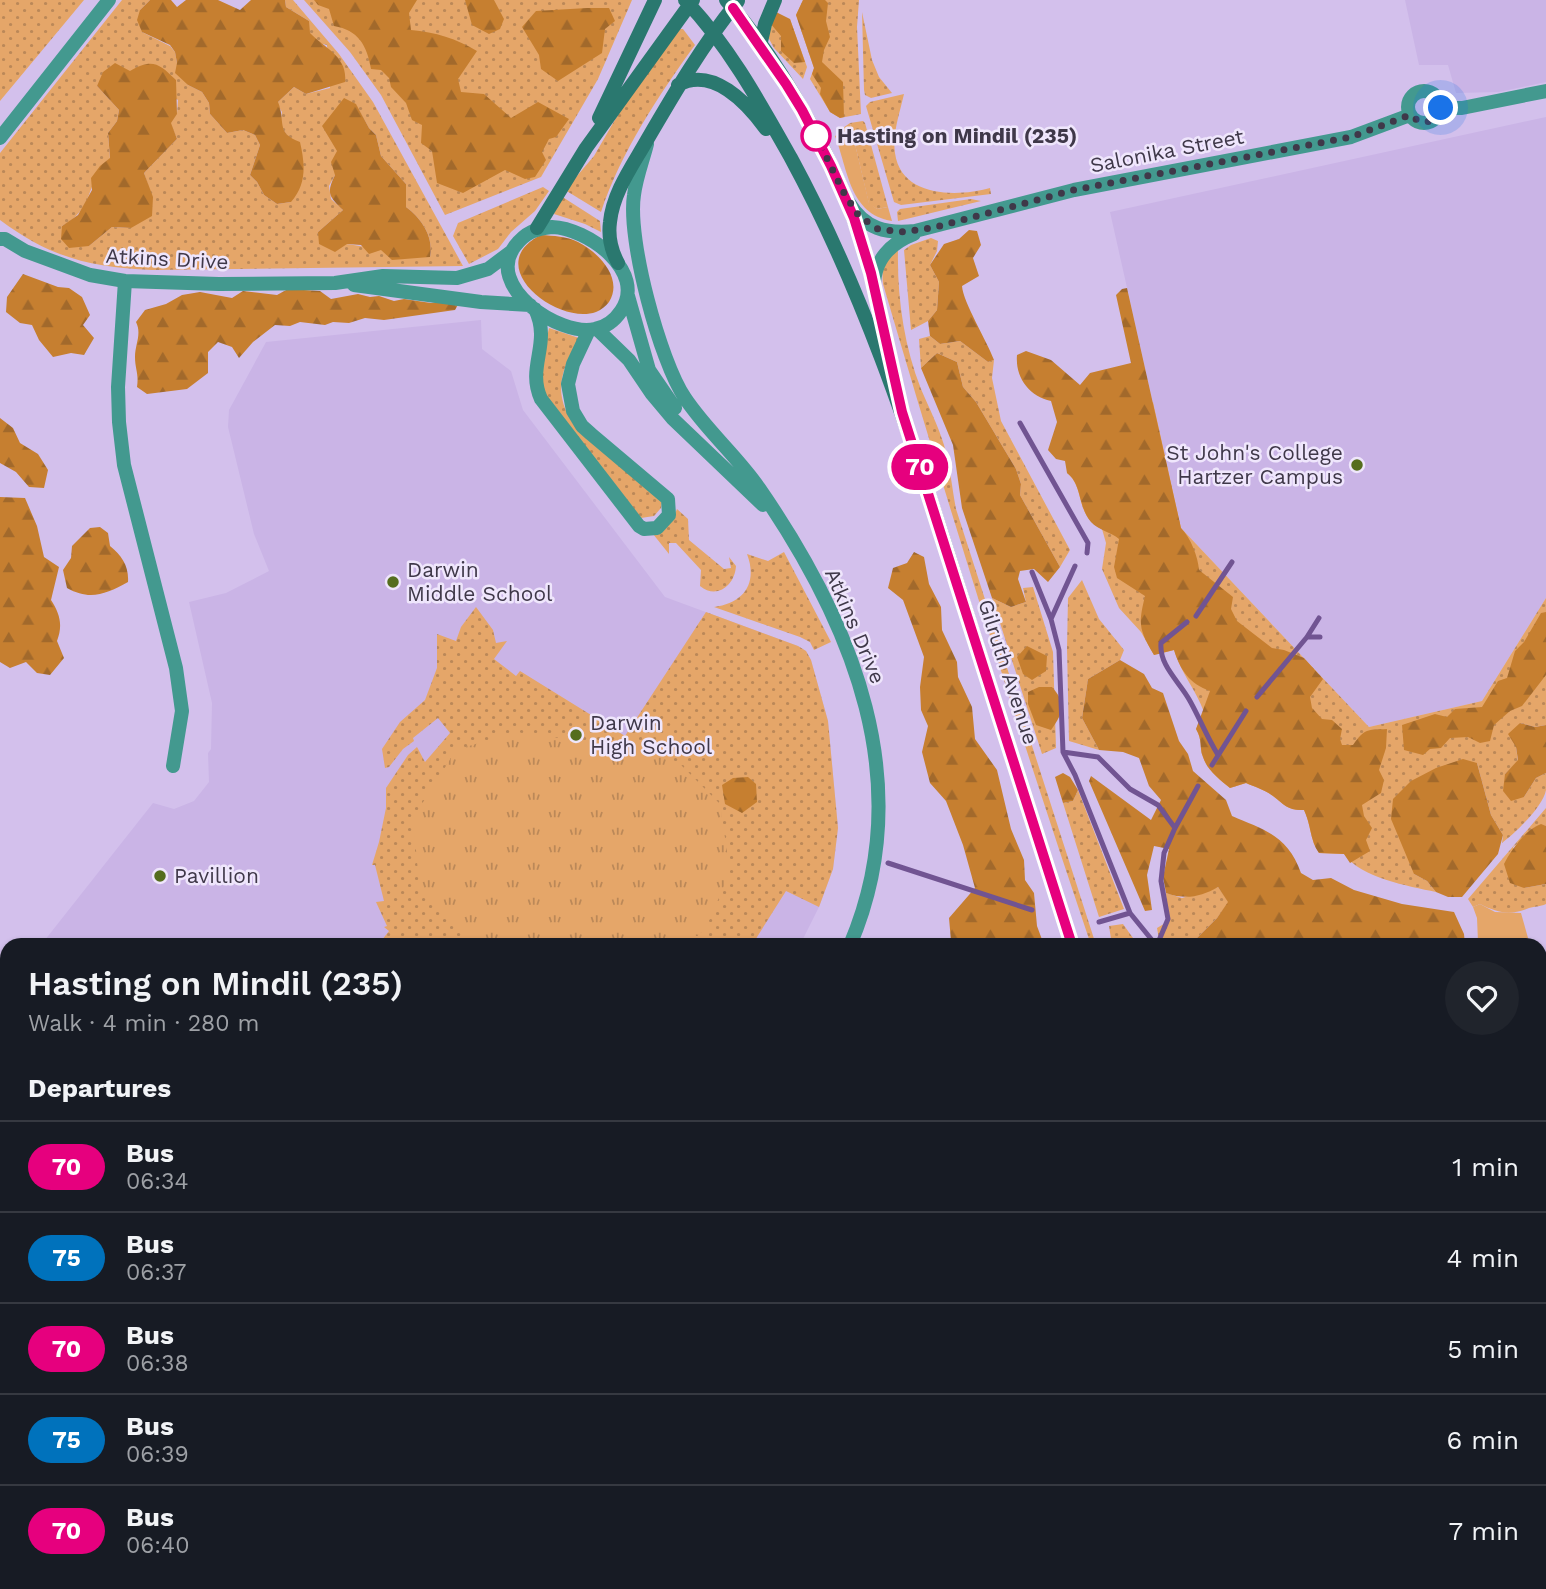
<!DOCTYPE html>
<html lang="en">
<head>
<meta charset="utf-8">
<style>
	:root { --surface:#171b24; --page:#20242c; --text:#f1f3f6; --muted:#9ea1a6; --line:#363941 }
	body { margin:0; font-family:"Work Sans",sans-serif; background:var(--page); color:var(--text); height:100vh; display:flex; flex-direction:column; font-size:26px; white-space:nowrap }
	* { box-sizing:border-box; margin:0 }
	p { font-size:23px; color:var(--muted) }
	.icon { flex:none; width:38px; height:38px; fill:none; stroke:currentColor; stroke-width:2; stroke-linecap:round; stroke-linejoin:round }
	.map { position:relative; flex:1; overflow:hidden }
	.side { position:absolute; left:0px; top:938px; width:1547px; height:651px; display:flex; flex-direction:column; background:var(--surface); border-radius:21px 21px 0 0; box-shadow:0 2px 5px #0004 }
	.side>* { flex:none }
	.badge { padding:0 14px; border-radius:23px; font-size:24px; line-height:46px }
	.you { position:absolute; width:35px; height:35px; margin:-18px; border:5px solid #fff; border-radius:50%; background:#1a73e8; box-shadow:0 0 0 10px #1a73e833 }
	.map>.badge { position:absolute; translate:-50% -50%; box-shadow:0 0 0 4px #fff }
	h2 { padding:0 28px; font-size:26px; line-height:63px }
	.round { display:grid; place-items:center; flex:none; width:74px; height:74px; border-radius:37px; background:var(--page) }
	.headline { display:flex; align-items:center; justify-content:space-between; height:119px; padding:0 28px }
	h1 { font-size:33px; font-weight:600; line-height:52px }
	ul { padding:0; list-style:none }
	li { display:flex; align-items:center; gap:21px; height:91px; padding:0 28px; border-top:2px solid var(--line) }
	li div { flex:1 }
	li b { display:block; font-size:26px }
	li em { font-style:normal }
	li .badge { min-width:77px; font-weight:700; text-align:center }
	.map>svg:first-child { display:block }
</style>
</head>
<body>
<div class="map">
<svg width="1546" height="1589" viewBox="0 0 1546 1589">
	<defs>
		<pattern id="grass-dots" width="8" height="8" patternUnits="userSpaceOnUse" patternTransform="scale(1.75)"><rect width="8" height="8" fill="#e5a669"/><path d="M2 2h.1M6 6h.1" fill="none" stroke="#bb8858" stroke-width="1.8" stroke-linecap="round"/></pattern>
		<pattern id="forest-firs" width="22" height="20" patternUnits="userSpaceOnUse" patternTransform="scale(1.75)"><rect width="22" height="20" fill="#c67f30"/><path d="M5 1l3.5 6h-7zM16 11l3.5 6h-7z" fill="#a2692b"/></pattern>
		<pattern id="wetland-marsh" width="20" height="14" patternUnits="userSpaceOnUse" patternTransform="scale(1.75)"><rect width="20" height="14" fill="#e5a669"/><path d="M1 5h8M5 5V1M11 12h8M15 12V8" fill="none" stroke="#bb8858"/></pattern>
		<pattern id="park-tufts" width="24" height="20" patternUnits="userSpaceOnUse" patternTransform="scale(1.75)"><rect width="24" height="20" fill="#e5a669"/><path d="M3 7l-1-3M5 7V3M7 7l1-3M15 17l-1-3M17 17v-4M19 17l1-3" fill="none" stroke="#bb8858"/></pattern>
	</defs>
	<rect width="100%" height="100%" fill="#d3c0ec"/>
	<path fill="#cab4e6" d="M1405,0H1546V82L1499,92L1456,93L1448,65H1419Z
		M1546,117V598L1482,701L1369,727L1181,528L1110,212Z
		M481,320L482,349L511,371L523,410L665,597L798,646L806,651L811,660L828,721L838,828L833,869L819,907L800,945H41L153,803L174,809L194,801L209,782L208,753L211,749L212,703L189,602L226,593L269,571L254,534L228,427L229,410L266,342Z
		M7,1121V1233L0,1227V1130Z
		M7,1380V1513L0,1508V1388Z"/>
	<path fill="url(#grass-dots)" fill-rule="evenodd" d="M0,0H84L0,101Z
		M122,0H150L140,10L142,32L170,46L175,52L177,63L188,85L202,92L209,103L210,114L227,133L243,130L255,135L260,145L250,175L257,182L264,195L277,204L291,202L289,138L280,125L282,112L277,103L294,87L306,94L330,88L327,45L319,43L309,33V21L286,7L285,0H293L339,54L373,102L463,266L152,270C90,267 51,258 0,220V153ZM130,71L178,100L177,113L170,123L177,139L144,173L148,185L131,228L112,227L89,246L62,226C67,223 72,220 76,216C93,200 91,172 110,159L108,133L117,121L119,110L97,86ZM356,105L369,128L376,135L381,156L406,184V207C422,219 434,237 430,257L347,244L318,232L343,210L331,199L329,186L335,175L337,151Z
		M304,0H632L598,79L541,177L445,215L381,95L350,52Z
		M803,0H859L857,27L861,114L840,118L830,112L810,79L814,68L796,15Z
		M862,12L872,60L879,77L892,93L871,98L865,95L864,90Z
		M790,19L807,67L803,79L774,48L768,37L769,25Z
		M680,29H683L695,45C658,96 621,152 601,212L565,190L594,156L627,99Z
		M904,94C900,112 892,134 895,153C901,198 958,197 990,188L991,194L901,205L894,202L866,106L870,102Z
		M863,121L865,123L888,207L877,209L869,204L850,123Z
		M543,187L549,191L535,211L511,232L498,249L469,264L453,236L458,223Z
		M561,196L600,221L601,232L585,224L554,214Z
		M971,199L981,201L898,221L897,212L900,209Z
		M931,238L938,241L937,251L930,265L939,282L937,310L928,321L911,330L904,250L911,245Z
		M898,250C897,297 904,346 921,389C929,408 938,425 944,445C950,465 952,488 956,509L1096,945H1091C1017,726 948,506 883,284C881,267 885,261 898,250Z
		M549,328L579,338C558,376 552,397 580,433L662,500L661,508L654,516L641,518L542,390V359Z
		M930,336L940,344L960,341L988,362L994,360L992,378L1001,421L1070,550L1060,567L1020,495L1021,484L1016,469L976,402L963,387L957,362L937,353L921,368L919,339Z
		M1153,402L1181,528L1369,727L1482,701L1546,598V725L1535,727L1520,723L1516,747L1518,761L1505,774L1524,797L1536,778L1546,773C1546,778 1546,785 1546,790C1543,807 1515,833 1502,843L1503,835L1491,815L1477,763L1414,874L1427,881L1436,892C1408,886 1361,878 1344,854L1319,853C1310,841 1311,824 1304,810C1288,811 1285,805 1273,796C1265,790 1255,787 1246,783L1230,788C1220,780 1207,770 1203,757C1199,747 1203,741 1196,729L1204,712C1196,690 1181,673 1174,650L1154,655L1141,632L1119,608L1102,569L1106,543L1102,529C1074,516 1086,488 1067,473Z
		M677,509L688,519L689,540L724,569L731,568L729,557L736,566C735,585 717,600 700,586L701,570L676,543H669V554L653,534L674,516Z
		M784,552L831,642L814,650L810,642L800,637L714,607C744,603 758,583 747,554L768,561Z
		M1082,580L1099,619L1124,650L1120,660L1088,679L1082,718L1099,750L1069,741L1067,648L1068,598Z
		M1033,587L1053,652L1056,748L1042,754L992,598L1011,607L1026,602L1023,588Z
		M476,607L493,630L496,643L507,641L494,659L516,676L520,671L625,736L706,612L798,646L806,651L811,660L828,721L838,828L833,869L819,907L786,891L752,945H378L389,931L384,927L387,926L376,902L384,901L375,865H372L379,842L386,808V788L408,755L417,747L425,762L450,733L438,718L413,738L414,741L403,749L389,767L385,768L382,749L400,722L425,700L437,668V634L456,641L461,627Z
		M1078,790L1124,909L1099,917L1063,803L1073,801Z
		M1546,808V826C1532,822 1524,839 1513,847L1524,888L1546,884V904C1540,907 1535,906 1529,908C1510,916 1498,913 1480,904L1473,907L1468,899Z
		M1218,887L1229,902L1217,918L1190,945H1160L1157,928L1167,922L1166,893L1182,898Z
		M1123,924L1138,945H1112L1109,926Z
		M7,1271V1375L0,1383V1273Z
		M107,1582L256,1584L311,1582L330,1586L349,1582H421L429,1589H117Z
		M1148,1582H1268L1274,1589H1147Z"/>
	<path fill="url(#forest-firs)" d="M150,0H171L177,7L186,0H218L240,10L251,0H285L286,7L309,21L310,33C324,48 348,56 345,82L306,94L294,87L278,102C286,121 275,133 300,142C305,164 307,184 291,202L277,204L264,195L257,182L250,175L260,145L255,135L243,130L227,133L210,114L209,103L202,92L188,85L175,73L177,63L175,52L170,45L142,32L137,20L140,10Z
		M314,0H417L409,13L411,30C435,32 457,39 477,51L458,79L461,92L484,94L511,118L538,102L569,119L556,137L549,139L542,152L546,160L535,177L525,179L505,170L463,193L437,183L432,151L421,143L422,125L412,120L406,103L391,87L389,78L381,70L371,69C367,45 358,30 334,26L329,9L318,5Z
		M465,0H494L504,19L500,29L489,34L472,25Z
		M803,0H825L828,3L826,21L830,37L824,50L822,62L843,82L844,117L840,118L830,112L820,94L821,88L812,74L814,68L796,15Z
		M587,8H609L615,21L605,29L602,53L558,81L541,69L539,55L522,27L536,11Z
		M774,11L790,19L805,62L794,63L781,51V36L770,23Z
		M115,63L130,71C152,58 159,63 176,80L177,114L171,123L177,139L144,173L153,197L152,216L131,228L112,227L89,246L69,248L61,239L62,226L78,215L92,190L91,178L100,166L110,158L108,133L117,121L119,110L97,86L103,72Z
		M344,98L356,104L369,128L376,135L381,156L406,184V207C422,219 434,237 430,257L392,260L381,250L369,254L361,245L347,244L335,252L319,244L318,232L343,210C329,197 326,193 335,175L331,162L337,151L322,126Z
		M969,230L977,231L981,245L973,258L979,276L962,286C963,302 987,341 994,360L988,362L960,341L940,344L930,336L928,321L937,310L939,282L930,265L944,244L959,239Z
		M541,235C554,236 566,236 578,242C598,252 624,278 609,302C606,306 601,310 596,312C557,326 480,265 541,235Z
		M23,274L58,287L69,288L82,297L90,315L83,325L94,338L84,355L71,353L53,357L39,340L32,325L20,323L6,312L7,297Z
		M1127,288L1181,528C1191,538 1198,557 1199,570L1233,597L1231,609L1237,621L1272,648L1284,650L1304,658L1323,679L1310,697L1312,708L1322,719L1332,720L1342,729L1340,739L1342,745H1353C1365,728 1367,730 1387,729L1386,748L1379,770L1384,780L1381,793L1362,805L1364,816L1372,828L1366,840L1370,851L1350,863L1344,854L1319,853C1310,841 1311,824 1304,810C1288,811 1285,805 1273,796C1265,790 1255,787 1246,783L1230,788C1220,780 1207,770 1203,757C1199,747 1203,741 1196,729L1210,691C1190,684 1180,670 1174,650L1154,655C1139,629 1138,625 1145,596L1117,578L1114,567L1119,539C1111,532 1098,530 1091,522C1078,507 1082,484 1067,473L1065,461L1056,459L1048,450L1057,422L1051,401C1029,396 1015,377 1017,355L1026,351L1051,360L1080,385L1090,373L1131,363L1116,295L1122,289Z
		M288,289L320,291L331,299L358,294L370,297L379,296L394,301L404,299L431,303L447,301L459,303L455,310L384,320L365,318L349,323L333,322L325,325L300,322L290,326L275,325L253,342L239,358L232,347L218,342L208,352V373L187,389L147,394L137,387C139,374 135,369 135,357C135,344 142,334 136,322L145,310L166,304L182,295L200,292L232,298L243,291L277,295Z
		M937,353L957,362L963,387L976,402L1016,469L1021,484L1020,495L1060,567L1048,582L1034,569L1020,571L1018,579L1026,602L1011,607L992,598L962,508L953,445L921,368Z
		M0,418L13,428L20,443L38,454L48,470L44,488L29,487L16,472L0,463Z
		M0,497L25,498L37,526L44,557L59,567L51,600C60,614 63,625 57,641L64,658L50,675L37,673L26,662L10,668L0,662Z
		M100,527L108,533L110,546C122,556 129,566 128,582C106,594 90,601 67,588L63,570L71,558L72,546L90,528Z
		M914,552L924,557L929,584L941,607L942,630L957,662L958,677L972,707L975,739L997,770L1011,829L1024,860L1025,880L1034,893L1037,926L1044,945H954L951,941L949,918L975,888L963,845L946,801L930,783L922,752L928,726L921,710L920,687L924,657L903,600L888,588L893,568L907,563Z
		M1546,612V675L1522,706L1510,711L1494,725L1490,741L1480,743L1468,737L1450,738L1441,748L1430,749L1423,755L1404,750L1402,725L1435,714L1447,717L1455,709L1482,707L1498,681L1507,678L1515,651L1524,642L1541,613Z
		M1027,646L1047,656L1046,671L1032,680L1023,674L1017,657Z
		M1120,660L1144,674L1152,688L1163,693L1179,741L1188,754L1193,771L1226,800L1232,816C1265,830 1288,836 1301,873L1313,880L1331,878L1354,890L1402,904L1454,912L1464,934L1465,945H1190L1217,918L1228,902L1218,887C1201,897 1185,900 1166,893L1163,877L1169,849L1154,846L1147,875L1152,910L1145,911L1089,781L1091,776L1151,820L1161,800L1149,786L1139,758L1123,752L1099,750L1082,718L1088,679Z
		M1039,687H1052C1067,704 1063,713 1051,730L1036,725L1028,704V692Z
		M1520,723L1535,727L1546,725V773L1536,778L1524,797L1511,801L1503,791L1505,774L1518,760L1516,747L1508,734Z
		M1463,759L1477,763L1491,815L1503,835L1498,854L1462,897H1448L1436,892L1427,881L1414,874L1391,819L1393,799L1411,781L1436,768Z
		M1063,773L1070,777L1078,790L1073,801L1063,803L1055,777Z
		M748,777L756,784L757,802L742,813L725,804L722,785L733,778Z
		M1541,824L1546,826V884L1524,888L1510,883L1504,864C1511,850 1526,829 1541,824Z
		M1546,1051V1147L1540,1142V1056Z
		M1540,1169L1546,1175V1327L1540,1329Z
		M1546,1388V1485L1540,1483V1392Z
		M479,1582H685L678,1584L675,1589H479Z
		M709,1582H1148L1147,1589H694L706,1585Z"/>
	<path fill="url(#wetland-marsh)" d="M959,1582H991L997,1585L1016,1582H1046L1042,1589H961Z"/>
	<path fill="url(#park-tufts)" d="M515,732L639,749L681,765L720,804L730,872L705,930L683,945H493L469,940L420,893L413,818L456,750Z"/>
	<path fill="#e5a669" d="M850,123L869,203L877,209L888,207L892,221C849,214 848,169 835,136L844,131L843,128Z
		M1480,904L1495,912L1521,913L1530,945H1484L1478,942L1477,918L1473,907Z
		M1540,1483L1546,1485V1537L1540,1545Z"/>
	<g fill="none" stroke-linecap="round" stroke-linejoin="round">
		<path stroke="#715492" stroke-width="5" d="M1020,423L1088,543L1087,553
			M1032,572L1051,619L1059,650L1063,752L1075,775L1130,913L1156,945
			M1196,616L1232,562
			M1051,619L1075,566
			M1187,622L1161,643C1159,666 1180,682 1190,701C1200,719 1207,737 1218,755
			M1307,637H1320
			M1257,697L1307,637L1319,618
			M1063,752L1098,757L1130,789L1158,805L1175,828L1164,853L1161,881L1168,919L1157,945
			M1212,765L1246,711
			M1175,828L1198,786
			M888,863L1032,910
			M1099,922L1130,913
			M396,941L401,945
			M1540,1176L1546,1171
			M1546,1470L1540,1477L1546,1478
			M968,1582L969,1589
			M1110,1589L1116,1582"/>
		<path stroke="#43998f" stroke-width="14" d="M1408 107a16 16 0 1 1 32 0a16 16 0 1 1-32 0Z
			M1441,108H1462L1546,91
			M0,138L109,0
			M647,144C643,160 636,178 634,195C627,239 660,361 685,398C707,431 737,456 759,488C853,624 919,784 850,945
			M849,203C865,229 886,234 915,231L1074,190L1351,137L1410,115
			M552,227C587,228 648,271 621,311C615,320 606,327 595,329C559,337 484,286 515,246C526,232 535,229 552,227Z
			M0,239H5L25,251L90,275L125,281L219,284L335,283L383,276L457,278L488,269L512,251
			M125,281L118,387L119,422L124,465L176,668L182,711L173,766
			M354,285L481,302L530,305
			M874,286C874,260 891,243 914,234
			M628,296L649,370L675,408
			M535,309C552,344 526,366 541,399L639,526L644,529L657,528L669,515L668,499L591,434L582,426L573,411L568,384L573,364L589,330
			M597,329L629,360L652,394L673,419L763,505
			M1323,1582L1326,1589"/>
		<path stroke="#2a786f" stroke-width="14" d="M685,0C729,46 760,103 791,158C861,287 908,427 952,566C992,692 1031,819 1072,945
			M726,0C783,64 837,164 863,246C876,286 883,329 893,370
			M760,46L765,24L775,0
			M678,85C713,66 747,103 766,129
			M599,118L655,0
			M537,228L586,148L693,0
			M618,263C611,250 608,237 610,222C613,192 633,165 647,140C675,92 703,44 738,1
			M1356,1582L1359,1589
			M1380,1582L1383,1589"/>
	</g>
	<g fill="none" stroke-linecap="round" stroke-linejoin="round">
		<defs>
			<path id="line" d="M733,8L786,84L802,110L831,166L854,218L871,273L902,412L1072,945"/>
		</defs>
		<use href="#line" stroke="#fff" stroke-width="16"/>
		<use href="#line" stroke="#e6007e" stroke-width="10"/>
		<path stroke="#3f3849" stroke-width="7" stroke-dasharray="0 12.6" d="M816,136L844,193L859,216L878,229L900,232L932,228L1074,190L1351,137L1410,115C1423,126 1434,124 1441,108"/>
	</g>
	<circle fill="#fff" stroke="#e6007e" stroke-width="3.5" cx="816" cy="136" r="14"/>
	<g fill="#556d1e" stroke="#efe6fc" stroke-width="2.5">
		<circle cx="1357" cy="465" r="7"/>
		<circle cx="393" cy="582" r="7"/>
		<circle cx="576" cy="735" r="7"/>
		<circle cx="160" cy="876" r="7"/>
	</g>
	<g text-anchor="middle" stroke-width="5" stroke-linejoin="round" paint-order="stroke">
		<g font-size="21" font-weight="bold" fill="#3f3849" stroke="#efe6fc" text-anchor="start">
			<text x="837" y="143">Hasting on Mindil (235)</text>
		</g>
		<g font-size="21" fill="#3f3849" stroke="#efe6fc">
			<text transform="translate(1167 151) rotate(-11)" y="7">Salonika Street</text>
			<text transform="translate(167 259) rotate(3)" y="7">Atkins Drive</text>
			<text transform="translate(855 626) rotate(67)" y="7">Atkins Drive</text>
			<text transform="translate(1008 672) rotate(72)" y="7">Gilruth Avenue</text>
		</g>
		<g font-size="21" fill="#3f3849" stroke="#efe6fc" text-anchor="start">
			<text x="1343" y="460" text-anchor="end">St John's College<tspan x="1343" dy="24">Hartzer Campus</tspan></text>
			<text x="407" y="577">Darwin<tspan x="407" dy="24">Middle School</tspan></text>
			<text x="590" y="730">Darwin<tspan x="590" dy="24">High School</tspan></text>
			<text x="174" y="883">Pavillion</text>
		</g>
	</g>
</svg>
<div class="you" style="left:1441px;top:108px"></div>
<b class="badge" style="left:920px;top:467px;background:#e6007e;color:#fff">70</b>
<section class="side">
<div class="headline"><div><h1>Hasting on Mindil (235)</h1><p>Walk · 4 min · 280 m</p></div><a class="round"><svg class="icon" aria-label="heart" viewBox="0 0 24 24"><path d="M12 20l-8-8c-3-5 5-10 8-4 3-6 11-1 8 4z"/></svg></a></div>
<h2>Departures</h2>
<ul>
<li><span class="badge" style="background:#e6007e;color:#fff">70</span><div><b>Bus</b><p>06:34</p></div><em>1 min</em></li>
<li><span class="badge" style="background:#0072bc;color:#fff">75</span><div><b>Bus</b><p>06:37</p></div><em>4 min</em></li>
<li><span class="badge" style="background:#e6007e;color:#fff">70</span><div><b>Bus</b><p>06:38</p></div><em>5 min</em></li>
<li><span class="badge" style="background:#0072bc;color:#fff">75</span><div><b>Bus</b><p>06:39</p></div><em>6 min</em></li>
<li><span class="badge" style="background:#e6007e;color:#fff">70</span><div><b>Bus</b><p>06:40</p></div><em>7 min</em></li>
</ul>
</section>
</div>
</body>
</html>
